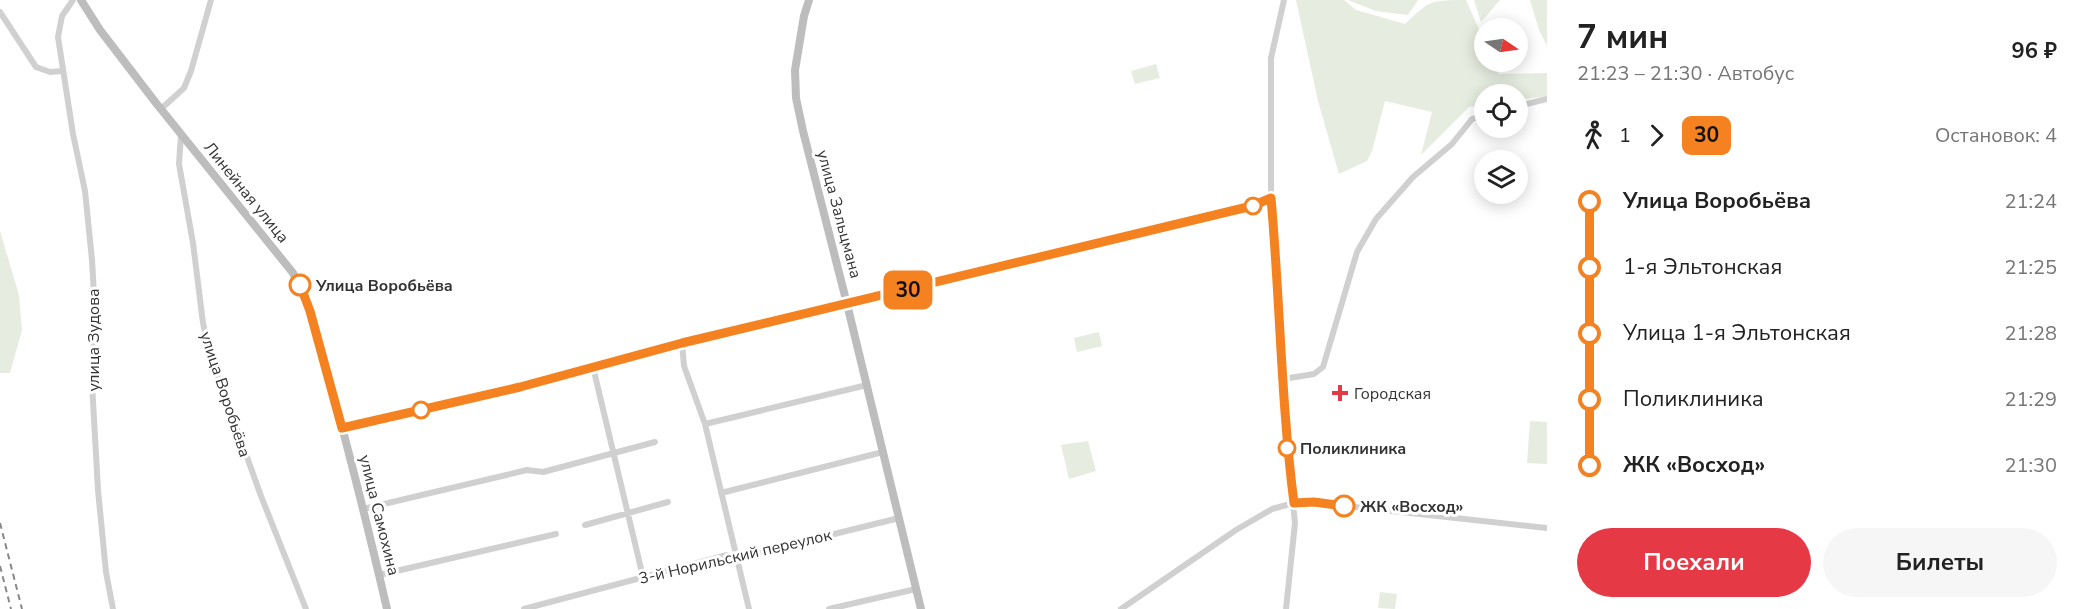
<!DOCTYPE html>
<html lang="ru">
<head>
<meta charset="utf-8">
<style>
	:root { --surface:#fff; --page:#f6f6f6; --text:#222; --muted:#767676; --accent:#e63946 }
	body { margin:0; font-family:"Nunito Sans",sans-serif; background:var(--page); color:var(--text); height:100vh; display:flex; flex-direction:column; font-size:22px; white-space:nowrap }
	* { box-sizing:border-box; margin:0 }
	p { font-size:20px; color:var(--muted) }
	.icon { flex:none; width:33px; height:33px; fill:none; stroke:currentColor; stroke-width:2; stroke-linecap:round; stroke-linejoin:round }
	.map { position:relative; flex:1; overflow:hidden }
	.panel { display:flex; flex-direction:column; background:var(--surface); width:540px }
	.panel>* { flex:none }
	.badge { padding:0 12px; border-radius:9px; font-size:21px; line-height:39px }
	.needle { width:39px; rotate:103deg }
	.buttons { position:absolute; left:1474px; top:18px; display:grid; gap:12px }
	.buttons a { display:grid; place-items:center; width:54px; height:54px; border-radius:50%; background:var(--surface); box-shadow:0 3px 15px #0003; font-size:30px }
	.map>.badge { position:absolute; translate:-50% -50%; box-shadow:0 0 0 3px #fff }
	.legs { display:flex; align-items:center; gap:9px; height:66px; padding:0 30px; font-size:20px }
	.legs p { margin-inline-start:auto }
	.summary { display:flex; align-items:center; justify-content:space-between; height:102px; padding:0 30px }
	h1 { font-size:33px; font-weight:700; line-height:45px }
	.button { display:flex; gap:12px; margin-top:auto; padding:12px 30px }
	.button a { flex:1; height:69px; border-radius:36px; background:var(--accent); color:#fff; font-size:24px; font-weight:700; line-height:69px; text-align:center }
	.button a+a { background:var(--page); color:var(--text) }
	ul { padding:0 30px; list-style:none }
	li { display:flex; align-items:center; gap:21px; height:66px; font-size:22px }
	li i { display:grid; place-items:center; width:9px; height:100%; margin:0 8px; background:currentColor }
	li i::after { content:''; width:15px; height:15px; margin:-8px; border:4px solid; border-radius:50%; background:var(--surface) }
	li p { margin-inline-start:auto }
	li:first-child i { background:linear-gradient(#0000 50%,currentColor 0) }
	li:last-child i { background:linear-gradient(currentColor 50%,#0000 0) }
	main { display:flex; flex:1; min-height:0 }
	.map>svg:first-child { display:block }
</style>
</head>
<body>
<main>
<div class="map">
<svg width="1547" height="609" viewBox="0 0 1547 609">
	<rect width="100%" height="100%" fill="#fff"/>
	<path fill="#e6ecdf" d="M1296,0H1344L1356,10L1405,24C1430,0 1431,0 1466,0L1485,43V62H1493L1499,74L1547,73V96L1518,100V94H1485V105L1469,107L1421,155L1432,112L1385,101L1372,151L1367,161L1339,174L1318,101Z
		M1348,0H1418L1408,15L1376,11Z
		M1474,0H1500L1481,22Z
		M1530,0H1547V46L1539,30Z
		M1156,64L1160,78L1135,84L1131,71Z
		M0,231L19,295L22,330L10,373H0Z
		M1099,332L1102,346L1077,352L1074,338Z
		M1530,421L1547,422V464L1527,463Z
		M1088,441L1096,471L1069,479L1061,445Z
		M1380,592L1397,594L1395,609L1378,608Z"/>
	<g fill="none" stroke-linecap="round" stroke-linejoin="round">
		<path stroke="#d0d0d0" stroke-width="6" d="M73,0L62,16L58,37L73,134L85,191L92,260L95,312L92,384L98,490L106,572L113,609
			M1284,0L1271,58V198L1276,238L1287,449L1295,523L1286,609
			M0,12L36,67L50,72L63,71
			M1518,106L1547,99
			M161,109L184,88L191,71L211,0
			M181,135L179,164L193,243L203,323L210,354L261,496L306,609
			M847,304L1255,205L1271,198
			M682,343L684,366L705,424L749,609
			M593,367L643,577
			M1283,379L1314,374L1323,367L1357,252L1376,219L1413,177L1452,144L1472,119L1485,115
			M705,424L867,385
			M721,493L883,452
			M363,509L527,470L543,472L655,442
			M585,525L668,502
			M379,575L556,534
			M524,609L727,555L737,558L899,518
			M829,609L916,589
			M1121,609L1236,530L1272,509L1294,503L1337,505L1547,528"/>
		<path stroke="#bdbdbd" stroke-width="8" d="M81,0L100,30L156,103L293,273C313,310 321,350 332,390C352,463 370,536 387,609
			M809,0L804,16L795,70L796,98L803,131L847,304L921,609
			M342,428L520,387L682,343L847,304"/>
		<path stroke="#888" stroke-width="2" stroke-dasharray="6 4.5" stroke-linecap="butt" d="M0,523L22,609
			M0,566L11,609"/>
	</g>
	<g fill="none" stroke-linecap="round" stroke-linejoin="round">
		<defs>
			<path id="line-1" d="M300,285L310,311L342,428L520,387L682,343L1252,206L1271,198C1280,299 1281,402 1294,503L1314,502L1344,506"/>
		</defs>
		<use href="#line-1" stroke="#fff" stroke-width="14"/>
		<use href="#line-1" stroke="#f58220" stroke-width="9"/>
	</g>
	<g fill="#fff" stroke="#f58220" stroke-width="3">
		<circle cx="1253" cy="206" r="8"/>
		<circle cx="300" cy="285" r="10"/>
		<circle cx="421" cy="410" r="8"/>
		<circle cx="1287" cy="448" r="8"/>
		<circle cx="1344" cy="506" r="10"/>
	</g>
	<path fill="#e63946" stroke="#fff" stroke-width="2" d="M1337 384h6v6h6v6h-6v6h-6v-6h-6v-6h6z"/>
	<g text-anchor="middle" stroke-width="6" stroke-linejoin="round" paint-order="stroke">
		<g font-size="16" fill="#333" stroke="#fff">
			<text transform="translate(247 192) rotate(51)" y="6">Линейная улица</text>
			<text transform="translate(840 214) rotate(75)" y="6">улица Зальцмана</text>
			<text transform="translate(93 340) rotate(-90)" y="6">улица Зудова</text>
			<text transform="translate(226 394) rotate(72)" y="6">улица Воробьёва</text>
			<text transform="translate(380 515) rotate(76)" y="6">улица Самохина</text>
			<text transform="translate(735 556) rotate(-13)" y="6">3-й Норильский переулок</text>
		</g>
		<g font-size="16" font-weight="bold" fill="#333" stroke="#fff" text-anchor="start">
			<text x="316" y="291">Улица Воробьёва</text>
			<text x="1300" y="454">Поликлиника</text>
			<text x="1360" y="512">ЖК «Восход»</text>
		</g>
		<g font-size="16" fill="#333" stroke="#fff" text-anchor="start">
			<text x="1354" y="399">Городская</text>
		</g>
	</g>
</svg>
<div class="buttons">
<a><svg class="needle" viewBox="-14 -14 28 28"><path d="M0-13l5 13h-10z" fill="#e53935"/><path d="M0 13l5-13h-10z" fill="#767676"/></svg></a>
<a><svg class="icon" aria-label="locate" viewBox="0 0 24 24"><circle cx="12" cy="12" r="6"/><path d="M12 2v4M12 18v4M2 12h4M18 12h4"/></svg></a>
<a><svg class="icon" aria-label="layers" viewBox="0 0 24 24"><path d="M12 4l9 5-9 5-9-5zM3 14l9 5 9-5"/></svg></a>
</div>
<b class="badge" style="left:908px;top:290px;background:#f58220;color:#111">30</b>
</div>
<section class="panel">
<div class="summary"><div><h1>7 мин</h1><p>21:23 – 21:30 · Автобус</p></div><b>96 ₽</b></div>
<div class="legs"><svg class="icon" aria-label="walk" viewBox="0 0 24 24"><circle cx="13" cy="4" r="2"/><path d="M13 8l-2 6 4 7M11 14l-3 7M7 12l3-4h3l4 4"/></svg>1<svg class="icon" aria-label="forward" viewBox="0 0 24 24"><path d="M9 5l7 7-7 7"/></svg><b class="badge" style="background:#f58220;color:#111">30</b><p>Остановок: 4</p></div>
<ul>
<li><i style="color:#f58220"></i><b>Улица Воробьёва</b><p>21:24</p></li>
<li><i style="color:#f58220"></i><span>1-я Эльтонская</span><p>21:25</p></li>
<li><i style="color:#f58220"></i><span>Улица 1-я Эльтонская</span><p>21:28</p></li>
<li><i style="color:#f58220"></i><span>Поликлиника</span><p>21:29</p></li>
<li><i style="color:#f58220"></i><b>ЖК «Восход»</b><p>21:30</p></li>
</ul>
<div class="button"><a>Поехали</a><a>Билеты</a></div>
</section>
</main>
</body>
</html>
